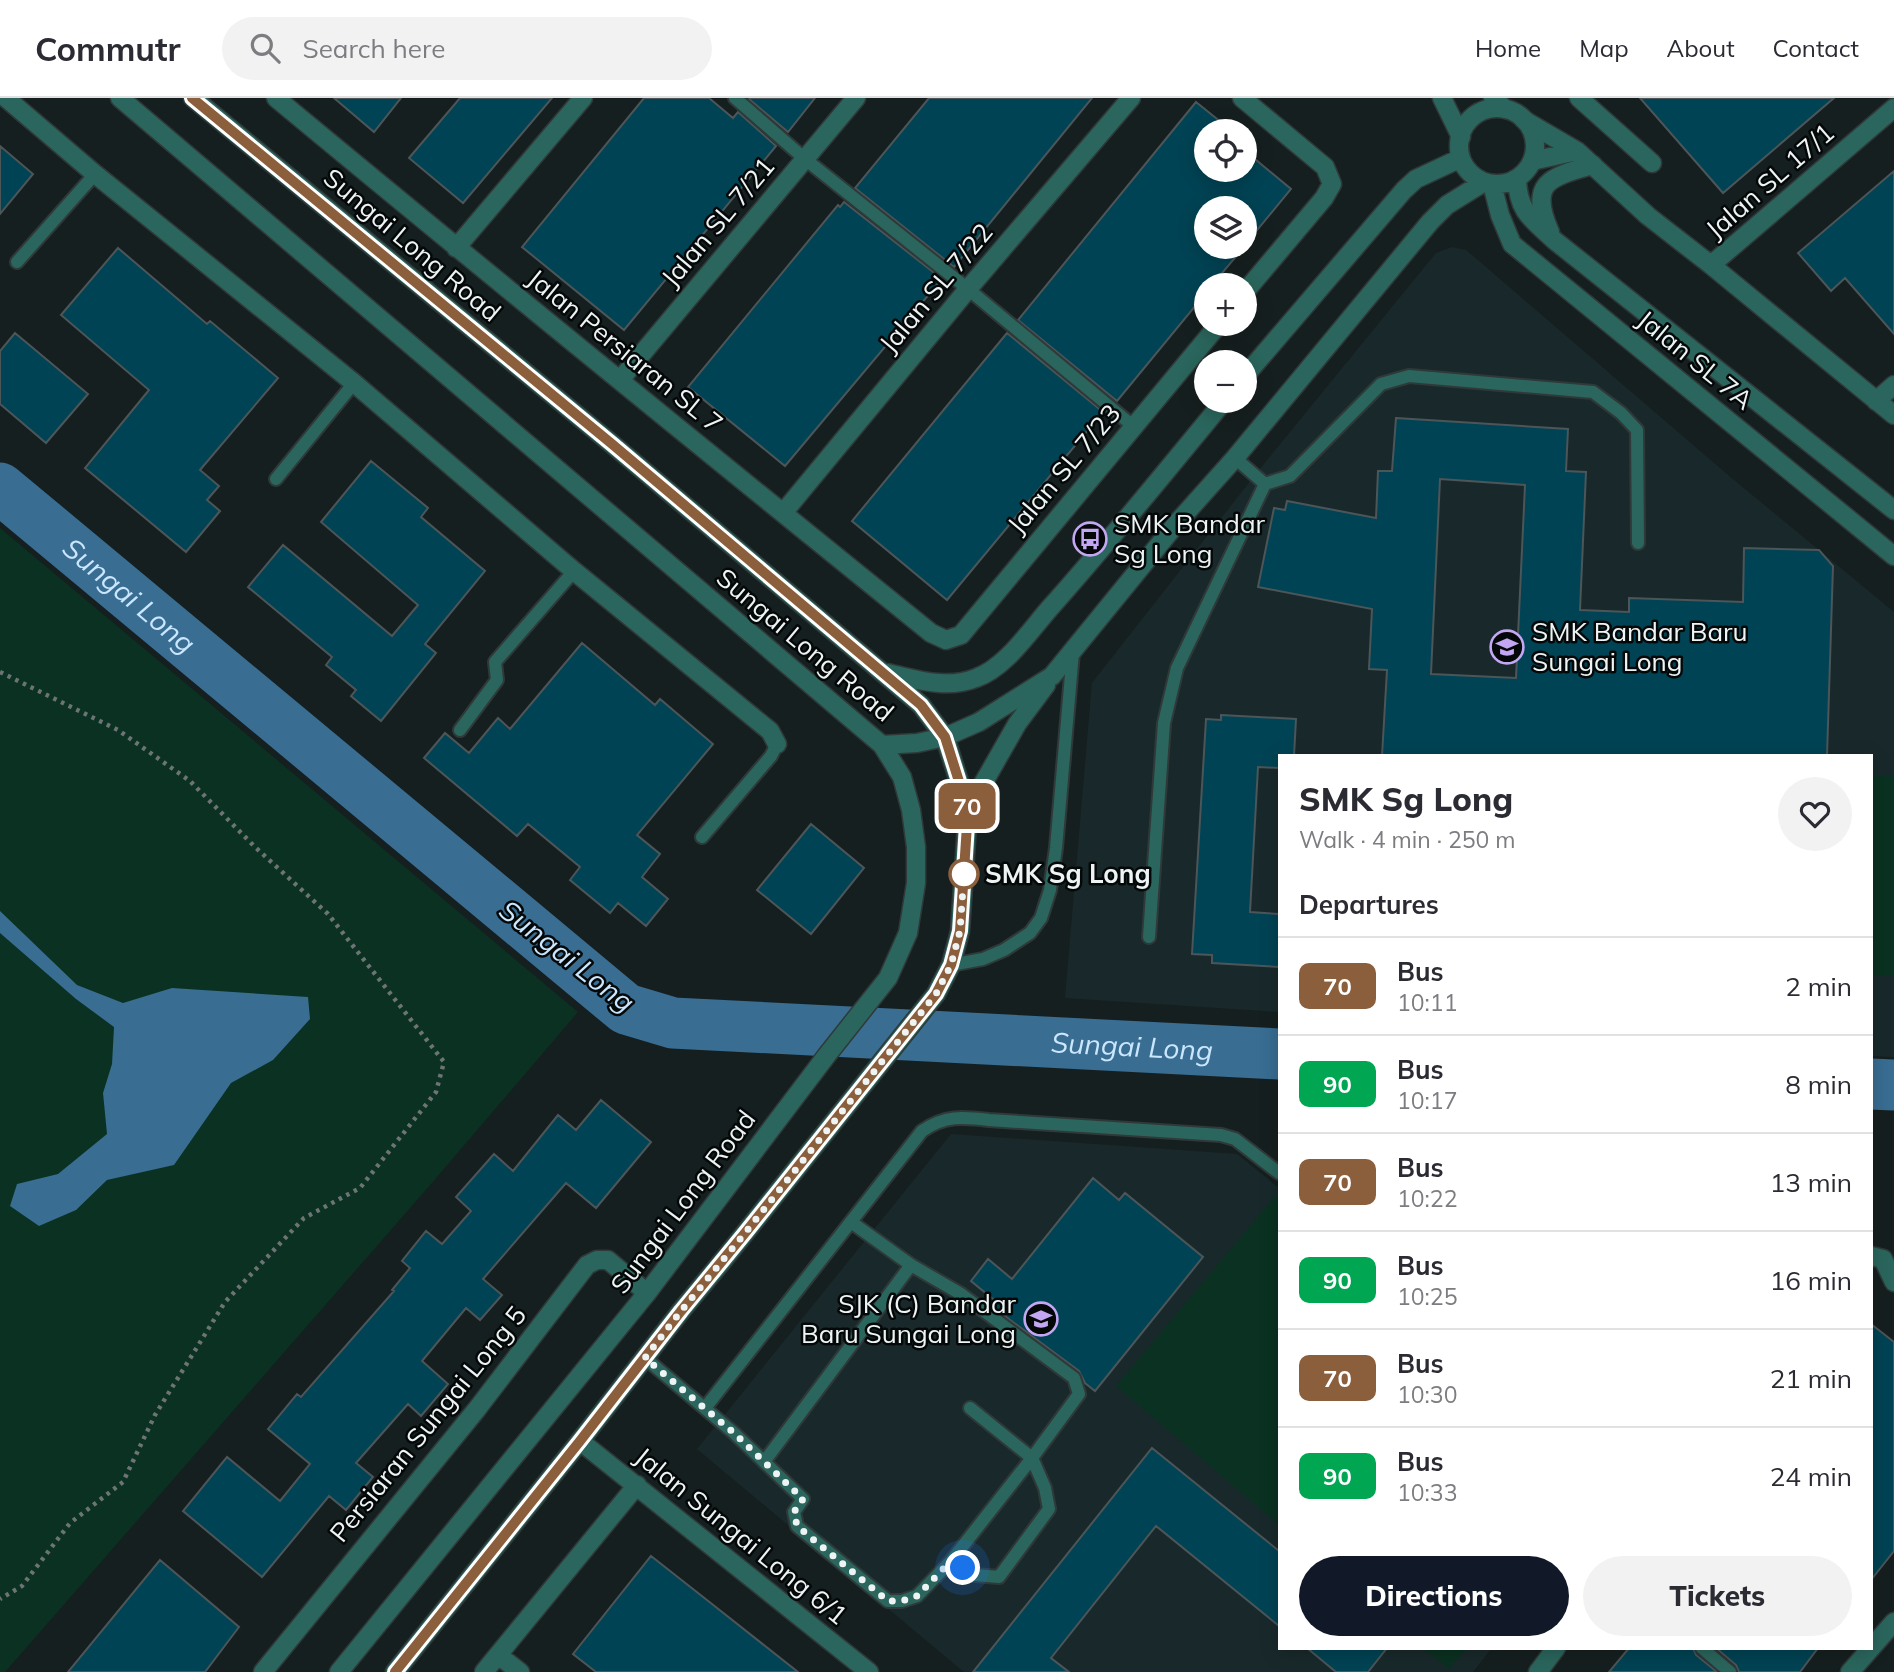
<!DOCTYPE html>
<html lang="en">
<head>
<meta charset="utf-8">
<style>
	:root { --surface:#fff; --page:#f2f2f3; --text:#2b2b33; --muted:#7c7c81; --line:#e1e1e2; --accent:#111827 }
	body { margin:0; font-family:Mulish,sans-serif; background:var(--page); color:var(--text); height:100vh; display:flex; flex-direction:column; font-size:26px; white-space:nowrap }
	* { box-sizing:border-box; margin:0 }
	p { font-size:23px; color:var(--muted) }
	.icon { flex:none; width:38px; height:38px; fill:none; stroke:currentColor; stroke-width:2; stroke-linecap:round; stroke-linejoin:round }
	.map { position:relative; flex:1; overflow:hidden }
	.drawer { position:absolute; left:1278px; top:656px; width:595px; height:896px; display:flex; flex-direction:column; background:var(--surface); border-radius:0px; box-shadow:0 4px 18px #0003 }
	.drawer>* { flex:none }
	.badge { padding:0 14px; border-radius:10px; font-size:24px; line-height:46px }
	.buttons { position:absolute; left:1194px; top:21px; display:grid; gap:14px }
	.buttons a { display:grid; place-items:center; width:63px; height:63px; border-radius:50%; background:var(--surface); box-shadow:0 4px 18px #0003; font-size:35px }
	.you { position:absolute; width:35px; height:35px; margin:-18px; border:5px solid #fff; border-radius:50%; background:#1a73e8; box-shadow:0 0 0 10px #1a73e833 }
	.map>.badge { position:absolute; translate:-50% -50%; box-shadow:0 0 0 4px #fff }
	h2 { padding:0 21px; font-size:26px; line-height:63px }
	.round { display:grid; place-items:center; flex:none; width:74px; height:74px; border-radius:37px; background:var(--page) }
	.headline { display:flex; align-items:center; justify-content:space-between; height:119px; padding:0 21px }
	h1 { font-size:33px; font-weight:800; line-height:52px }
	.primary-button { display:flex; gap:14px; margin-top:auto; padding:14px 21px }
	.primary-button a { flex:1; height:80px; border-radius:42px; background:var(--accent); color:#fff; font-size:28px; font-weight:800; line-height:80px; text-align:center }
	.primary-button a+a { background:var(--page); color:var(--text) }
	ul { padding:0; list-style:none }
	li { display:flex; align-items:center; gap:21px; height:98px; padding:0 21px; border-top:2px solid var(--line) }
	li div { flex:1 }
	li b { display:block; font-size:26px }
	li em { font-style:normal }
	li .badge { min-width:77px; font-weight:700; text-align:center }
	header { display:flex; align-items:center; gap:42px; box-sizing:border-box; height:98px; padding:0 35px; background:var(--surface); border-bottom:2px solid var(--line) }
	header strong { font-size:33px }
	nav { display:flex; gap:38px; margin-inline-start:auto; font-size:24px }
	.search { width:490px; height:63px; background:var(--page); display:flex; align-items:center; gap:18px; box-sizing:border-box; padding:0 24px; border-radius:38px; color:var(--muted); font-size:26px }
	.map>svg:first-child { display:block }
</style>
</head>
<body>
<header>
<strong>Commutr</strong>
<div class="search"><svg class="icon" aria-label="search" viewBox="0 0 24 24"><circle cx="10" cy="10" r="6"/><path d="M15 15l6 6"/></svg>Search here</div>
<nav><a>Home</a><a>Map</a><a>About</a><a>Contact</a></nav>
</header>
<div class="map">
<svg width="1894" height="1574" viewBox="0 0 1894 1574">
	<rect width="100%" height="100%" fill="#161f1f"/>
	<path fill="#19292b" d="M1452,149L1466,152L1479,163L1728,377L1894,514V959L1871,958V658H1279V914L1065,900L1092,585L1255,377L1436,155Z
		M951,1036L1237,1056L1279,1090V1550L1491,1551L1473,1574H964L697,1351Z"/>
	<path fill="#0a3121" d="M0,430L578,914L431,1086L5,1574H0Z
		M1871,678H1894V878H1871Z
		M1276,1097L1279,1100V1427L1116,1288Z
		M1424,1551H1466L1449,1571Z"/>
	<path fill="#396d92" d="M0,813L77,887L123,905L172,890L308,899L310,921L273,962L231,985L174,1067L107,1082L76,1112L39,1128L10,1108L17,1086L58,1076L107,1036L103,995L112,966L114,929L76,901L0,835Z"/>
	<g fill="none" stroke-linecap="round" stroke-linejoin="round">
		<g stroke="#396d92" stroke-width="51">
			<path id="s1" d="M0,390L626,911L673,925L1279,956"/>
			<path d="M1871,986L1894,987"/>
		</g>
	</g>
	<path fill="#004354" stroke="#4c5558" stroke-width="2" fill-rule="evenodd" d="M334,0H401L374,34Z
		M460,0H552L463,105L409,60Z
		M644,0H709L733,20L738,14L776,48L624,232L522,149Z
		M815,0L788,34L749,1L750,0Z
		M929,0H1092L954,169L855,90Z
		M1640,0H1834L1723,95Z
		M1196,4L1232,33H1206V72H1244V52L1291,91L1244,148V110H1206V149H1244L1212,187H1206V195L1117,303L1018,222Z
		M0,48L33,76L0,116Z
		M1894,73V236L1845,180L1831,193L1798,155Z
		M844,104L942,181L785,368L688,289L838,107L840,109Z
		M118,150L207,226L210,223L278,280L200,372L219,388L207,402L220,413L186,454L85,370L149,292L61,217Z
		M15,235L88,296L46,345L0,306V253Z
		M1007,235L1103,314L947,502L852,423Z
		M1396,320L1568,331L1566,373L1586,374L1580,512L1629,514V500L1743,504L1744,450L1819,452L1833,468L1827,658H1382L1387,572L1369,571L1372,511L1258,489L1274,410L1285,412L1287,403L1376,420L1378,373H1392ZM1440,381L1525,387L1516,580L1431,576Z
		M371,363L428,410L421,419L485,473L425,546L436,555L381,623L351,598L356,592L326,567L332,559L248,489L283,447L392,538L418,507L321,424Z
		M582,545L655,607L660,601L713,646L637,737L660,756L642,779L668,801L646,828L618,805L610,815L570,782L580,769L528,726L517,738L424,660L445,635L469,655L498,620L510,631Z
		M1221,617L1296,621L1294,658H1279V670L1258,669L1250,814L1279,816V869L1212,865V857L1192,856L1206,621L1221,622Z
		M811,726L864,770L811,836L757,792Z
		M601,1002L651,1044L596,1110L566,1085L483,1181L502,1197L480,1222L466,1210L422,1263L448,1286L421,1318L408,1306L356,1365L373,1379L346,1412L329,1398L262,1479L183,1413L227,1359L280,1403L310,1366L268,1331L297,1296L301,1299L394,1193L392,1192L410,1170L402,1163L426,1133L442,1146L471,1113L456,1099L494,1056L513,1073L558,1017L576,1032Z
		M1093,1080L1119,1102L1125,1095L1203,1159L1095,1293L1085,1285L1079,1273L990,1207L994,1202L971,1183L988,1161L1012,1181Z
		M1871,1226L1894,1244V1453L1871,1482Z
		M1152,1350L1279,1453V1528L1156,1428L1051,1560L1069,1574H973Z
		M651,1458L712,1506L798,1574H596L573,1556Z
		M160,1462L239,1529L205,1574H68Z
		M1307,1550H1387L1368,1574H1336Z
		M1629,1550H1693L1696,1557L1717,1574H1609Z
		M1716,1550H1818L1800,1574H1739L1736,1567Z"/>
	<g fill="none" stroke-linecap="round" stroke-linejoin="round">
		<defs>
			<path id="service" d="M735,0L805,61L968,191L1133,328
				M17,164L95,76
				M1235,360L1265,386L1290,378L1381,286L1409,278L1593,294L1621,315L1637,332L1638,445
				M276,381L354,285
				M460,632L497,582L495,564L574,473
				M702,739L771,658L777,646
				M1149,839L1164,625L1177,570L1265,386
				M951,867L983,861L1004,852L1030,835L1041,820L1050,792L1056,750L1073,554
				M851,1124L911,1167
				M645,1260L734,1335L803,1401L794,1414L797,1428L888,1503H902L917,1498L951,1463L1032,1360L1079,1296L1074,1280L961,1196L911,1167L764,1364
				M705,1310L922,1033C945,1017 963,1019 989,1022L1221,1037L1235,1041L1279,1075
				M951,1463L975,1477L999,1479L1049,1411L1045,1390L1032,1360L970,1310
				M1702,1550L1730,1574"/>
			<path id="minor" d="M6,0L95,76L354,285L574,473L770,633L777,646
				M276,0C493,180 712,358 931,535L946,542L961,537L1219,226
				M1242,0L1325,69L1332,86L1324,100L1244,195
				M1442,0L1461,39
				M1493,0L1505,11
				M1579,0L1652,65
				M1524,22L1577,53L1648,118L1711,167L1894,317
				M1532,63L1577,53
				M456,150L583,0
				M1711,167L1894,10
				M620,282L856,0
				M1876,303L1894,287
				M783,415L968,191L1131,0
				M1871,1158L1883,1161L1894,1184
				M580,1343L869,1574
				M498,1557L520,1574
				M263,1574L477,1311L587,1167L597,1162H608L647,1195
				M484,1574L637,1387
				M1538,1574L1556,1550
				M1850,1574L1894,1524"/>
			<path id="tertiary" d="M120,0L882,647L902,679L911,712L916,749V785L908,835L888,880L827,957L647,1195L339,1574
				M193,0L612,346L921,607L945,639L968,712L960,833L951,867L936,896L729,1155L681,1213L580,1343L395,1574
				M1459 48a38 38 0 1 1 76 0a38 38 0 1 1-76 0Z
				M1517,81C1518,114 1532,121 1554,142L1894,412
				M1492,86L1500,117L1512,146L1894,458
				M1550,134C1528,84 1550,79 1593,67
				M1244,279L1404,92L1416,81L1461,60
				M887,575C916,581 946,592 976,580C1005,570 1029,534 1049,511C1109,444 1166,373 1224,303
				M882,647L917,645L945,639L979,624L1052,578L1176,426L1235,360L1430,124L1447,107L1484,84
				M968,712L1017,626L1046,587"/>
		</defs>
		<use href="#service" stroke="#303939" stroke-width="16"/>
		<use href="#minor" stroke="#303939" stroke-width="21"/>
		<use href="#tertiary" stroke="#303939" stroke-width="21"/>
		<path stroke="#6c7474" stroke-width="4.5" stroke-dasharray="3.5 5" stroke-linecap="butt" d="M0,574L118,632L190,683L255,749L328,816L444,964L436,994L360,1090L304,1120L225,1204L155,1317L123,1384L70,1425L22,1488L0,1501"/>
		<use href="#service" stroke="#2a665d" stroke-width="12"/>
		<use href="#minor" stroke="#2a665d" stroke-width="18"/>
		<use href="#tertiary" stroke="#2a665d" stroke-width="18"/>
	</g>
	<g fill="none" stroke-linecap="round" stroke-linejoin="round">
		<defs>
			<path id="line" d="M192,0L612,346L921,607L945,639L968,712L960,833L951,867L936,896L745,1135L681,1213L580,1343L395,1574"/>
		</defs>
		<use href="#line" stroke="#fff" stroke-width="16"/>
		<use href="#line" stroke="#8b5e3c" stroke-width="10"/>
		<path stroke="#eef4f4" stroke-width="7" stroke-dasharray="0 12.6" d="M963,1470L951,1463L917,1498L902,1503H888L797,1428L794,1414L803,1401L734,1335L645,1260L681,1213L745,1135L936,896L951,867L960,833L964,776"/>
	</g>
	<defs>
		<symbol id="bus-ring" viewBox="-11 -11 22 22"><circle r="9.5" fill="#050808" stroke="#c3a7f2" stroke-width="1.5"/><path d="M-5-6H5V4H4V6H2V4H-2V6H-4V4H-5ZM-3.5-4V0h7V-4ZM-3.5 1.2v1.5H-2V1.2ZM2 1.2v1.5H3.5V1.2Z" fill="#c3a7f2"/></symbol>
		<symbol id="school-ring" viewBox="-11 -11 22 22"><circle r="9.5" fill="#050808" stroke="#c3a7f2" stroke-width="1.5"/><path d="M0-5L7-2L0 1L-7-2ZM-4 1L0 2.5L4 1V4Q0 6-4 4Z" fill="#c3a7f2"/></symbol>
	</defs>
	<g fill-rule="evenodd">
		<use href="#bus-ring" x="1071" y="422" width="38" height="38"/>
		<use href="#school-ring" x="1488" y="530" width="38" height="38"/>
		<use href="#school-ring" x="1022" y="1202" width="38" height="38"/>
	</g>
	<circle fill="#fff" stroke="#8b5e3c" stroke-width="3.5" cx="964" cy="776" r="14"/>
	<g text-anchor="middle" stroke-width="5" stroke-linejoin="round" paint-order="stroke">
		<g font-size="26" fill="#eef4f4" stroke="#050808">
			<text transform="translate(1770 83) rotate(-41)" y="9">Jalan SL 17/1</text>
			<text transform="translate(718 124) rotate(-50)" y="9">Jalan SL 7/21</text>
			<text transform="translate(412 147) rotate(40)" y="9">Sungai Long Road</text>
			<text transform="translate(936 190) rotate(-50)" y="9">Jalan SL 7/22</text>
			<text transform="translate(625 253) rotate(39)" y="9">Jalan Persiaran SL 7</text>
			<text transform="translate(1695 262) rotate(39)" y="9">Jalan SL 7A</text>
			<text transform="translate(1064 371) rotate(-50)" y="9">Jalan SL 7/23</text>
			<text transform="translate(805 547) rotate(40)" y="9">Sungai Long Road</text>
			<text transform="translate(683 1104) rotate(-53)" y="9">Sungai Long Road</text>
			<text transform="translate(428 1326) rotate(-51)" y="9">Persiaran Sungai Long 5</text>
			<text transform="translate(741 1438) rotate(39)" y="9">Jalan Sungai Long 6/1</text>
		</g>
		<g font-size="26" fill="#eef4f4" stroke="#050808" text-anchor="start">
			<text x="1114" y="435">SMK Bandar<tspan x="1114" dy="30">Sg Long</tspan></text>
			<text x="1532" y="543">SMK Bandar Baru<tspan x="1532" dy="30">Sungai Long</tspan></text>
			<text x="1016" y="1215" text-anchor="end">SJK (C) Bandar<tspan x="1016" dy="30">Baru Sungai Long</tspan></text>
		</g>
		<g font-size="26" font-weight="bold" fill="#eef4f4" stroke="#050808" text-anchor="start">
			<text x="985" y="785">SMK Sg Long</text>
		</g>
		<g font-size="28" font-style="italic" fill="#cae7ff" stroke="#050808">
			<text dy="10" stroke="none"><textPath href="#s1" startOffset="168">Sungai Long</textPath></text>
			<text transform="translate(567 858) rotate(38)" y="10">Sungai Long</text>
			<text dy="10" stroke="none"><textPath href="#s1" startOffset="1323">Sungai Long</textPath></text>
		</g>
	</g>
</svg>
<div class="buttons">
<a><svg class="icon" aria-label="locate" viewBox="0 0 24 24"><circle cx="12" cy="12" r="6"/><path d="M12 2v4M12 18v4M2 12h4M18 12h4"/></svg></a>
<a><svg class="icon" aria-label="layers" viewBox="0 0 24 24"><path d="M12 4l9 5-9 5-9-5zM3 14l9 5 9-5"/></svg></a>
<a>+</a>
<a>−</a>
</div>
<div class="you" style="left:963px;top:1470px"></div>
<b class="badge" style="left:967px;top:708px;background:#8b5e3c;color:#fff">70</b>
<section class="drawer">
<div class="headline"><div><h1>SMK Sg Long</h1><p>Walk · 4 min · 250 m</p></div><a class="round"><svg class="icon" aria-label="heart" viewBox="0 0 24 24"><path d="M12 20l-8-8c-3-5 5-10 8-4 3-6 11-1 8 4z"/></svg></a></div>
<h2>Departures</h2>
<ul>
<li><span class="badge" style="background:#8b5e3c;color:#fff">70</span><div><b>Bus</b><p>10:11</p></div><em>2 min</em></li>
<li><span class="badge" style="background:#00a651;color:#fff">90</span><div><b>Bus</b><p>10:17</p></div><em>8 min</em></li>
<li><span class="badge" style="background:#8b5e3c;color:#fff">70</span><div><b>Bus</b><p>10:22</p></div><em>13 min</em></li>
<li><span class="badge" style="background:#00a651;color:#fff">90</span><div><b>Bus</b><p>10:25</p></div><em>16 min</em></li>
<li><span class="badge" style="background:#8b5e3c;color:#fff">70</span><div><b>Bus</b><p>10:30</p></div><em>21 min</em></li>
<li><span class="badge" style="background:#00a651;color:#fff">90</span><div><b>Bus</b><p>10:33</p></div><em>24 min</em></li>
</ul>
<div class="primary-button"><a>Directions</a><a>Tickets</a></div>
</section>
</div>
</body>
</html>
